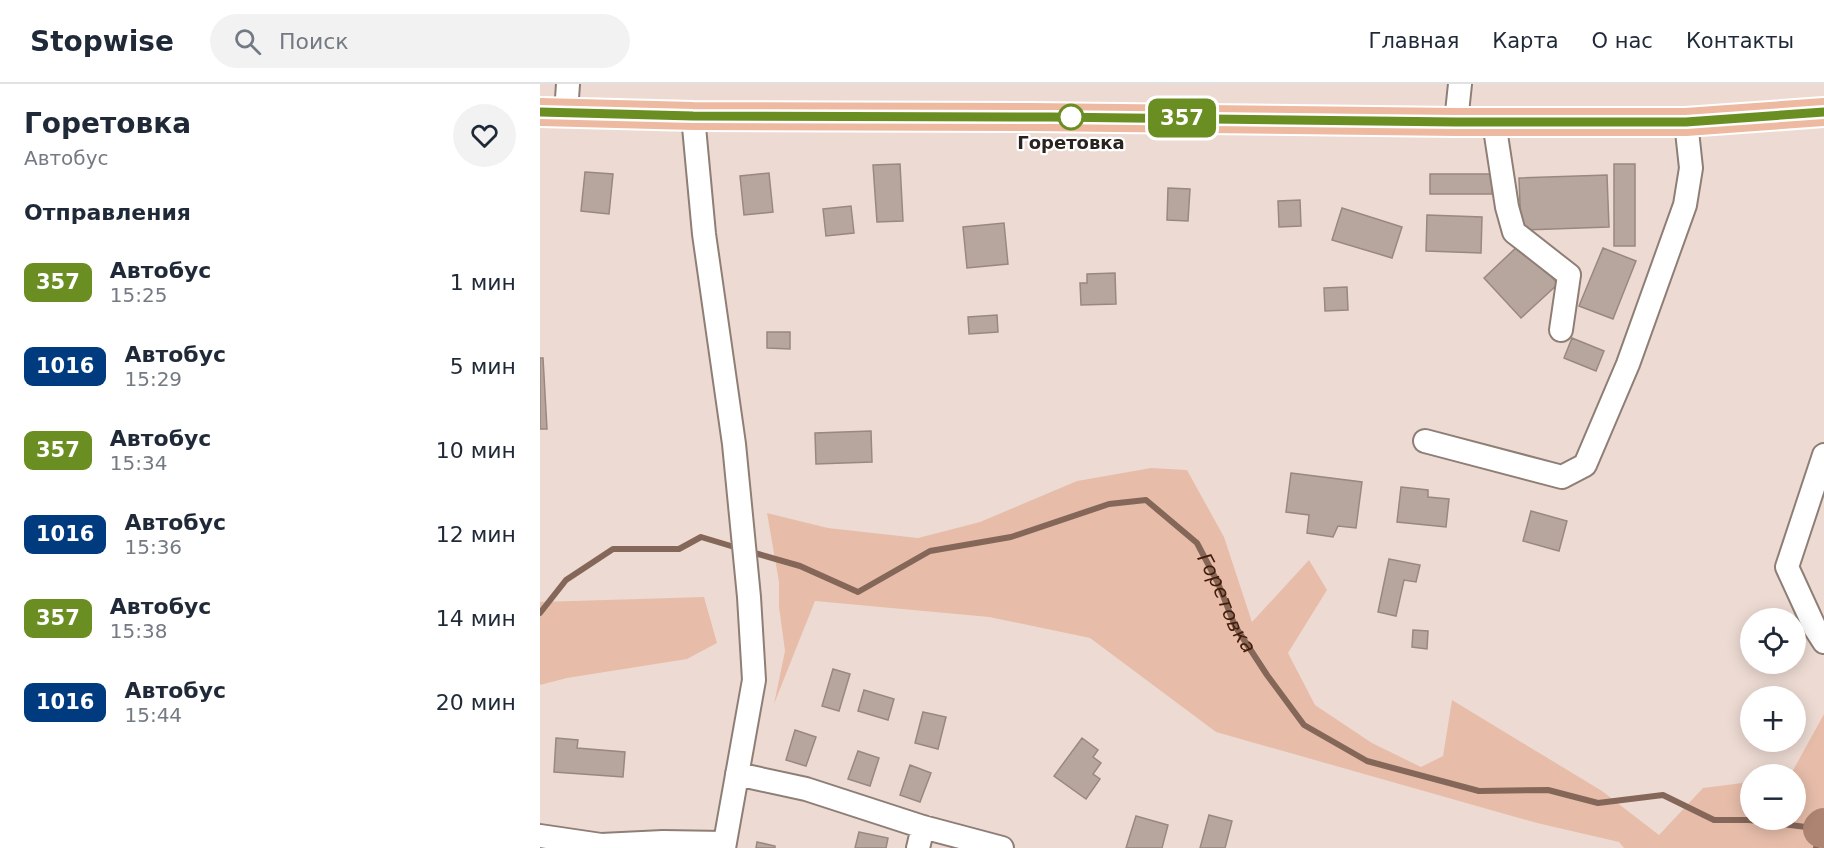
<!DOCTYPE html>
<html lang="ru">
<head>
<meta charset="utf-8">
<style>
	:root { --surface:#fff; --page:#f2f2f3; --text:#1f2937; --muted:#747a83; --line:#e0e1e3 }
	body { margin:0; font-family:"DejaVu Sans",sans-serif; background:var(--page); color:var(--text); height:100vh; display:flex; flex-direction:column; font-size:22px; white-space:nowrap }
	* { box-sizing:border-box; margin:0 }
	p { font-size:20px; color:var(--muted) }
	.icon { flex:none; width:33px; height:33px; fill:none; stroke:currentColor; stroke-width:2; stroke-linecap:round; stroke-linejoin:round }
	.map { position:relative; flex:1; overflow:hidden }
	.drawer { display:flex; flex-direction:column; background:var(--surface); width:540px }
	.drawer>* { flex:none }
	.badge { padding:0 12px; border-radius:9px; font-size:21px; line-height:39px }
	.tools { position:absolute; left:1200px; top:524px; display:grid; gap:12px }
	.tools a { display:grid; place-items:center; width:66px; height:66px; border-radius:50%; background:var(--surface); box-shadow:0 3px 15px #0003; font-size:30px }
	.map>.badge { position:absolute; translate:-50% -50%; box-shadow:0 0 0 3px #fff }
	h2 { padding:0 24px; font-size:22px; line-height:54px }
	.round { display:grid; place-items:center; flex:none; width:63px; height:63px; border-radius:32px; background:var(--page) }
	.head { display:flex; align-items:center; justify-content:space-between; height:102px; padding:0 24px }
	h1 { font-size:28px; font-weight:700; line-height:45px }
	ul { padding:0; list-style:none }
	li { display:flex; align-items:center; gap:18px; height:84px; padding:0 24px }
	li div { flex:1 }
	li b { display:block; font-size:22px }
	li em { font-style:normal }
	li .badge { min-width:66px; font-weight:700; text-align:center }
	header { display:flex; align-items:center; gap:36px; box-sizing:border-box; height:84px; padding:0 30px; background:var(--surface); border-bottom:2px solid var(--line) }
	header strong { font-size:28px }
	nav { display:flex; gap:33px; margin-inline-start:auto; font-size:21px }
	.search { width:420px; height:54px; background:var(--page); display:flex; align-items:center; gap:15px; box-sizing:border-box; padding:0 21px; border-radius:33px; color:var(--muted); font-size:22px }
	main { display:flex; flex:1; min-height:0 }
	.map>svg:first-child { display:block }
</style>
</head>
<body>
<header>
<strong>Stopwise</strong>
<div class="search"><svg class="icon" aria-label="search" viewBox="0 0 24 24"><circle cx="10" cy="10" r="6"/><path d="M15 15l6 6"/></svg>Поиск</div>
<nav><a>Главная</a><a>Карта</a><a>О нас</a><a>Контакты</a></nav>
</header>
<main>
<section class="drawer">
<div class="head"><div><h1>Горетовка</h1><p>Автобус</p></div><a class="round"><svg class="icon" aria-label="heart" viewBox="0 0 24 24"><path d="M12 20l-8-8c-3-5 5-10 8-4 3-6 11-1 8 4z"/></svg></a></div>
<h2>Отправления</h2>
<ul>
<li><span class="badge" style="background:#6b8e23;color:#fff">357</span><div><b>Автобус</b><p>15:25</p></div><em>1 мин</em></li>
<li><span class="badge" style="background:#003b80;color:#fff">1016</span><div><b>Автобус</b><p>15:29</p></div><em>5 мин</em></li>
<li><span class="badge" style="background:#6b8e23;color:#fff">357</span><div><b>Автобус</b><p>15:34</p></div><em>10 мин</em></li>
<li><span class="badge" style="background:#003b80;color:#fff">1016</span><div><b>Автобус</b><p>15:36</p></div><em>12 мин</em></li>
<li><span class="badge" style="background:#6b8e23;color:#fff">357</span><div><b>Автобус</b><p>15:38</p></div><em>14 мин</em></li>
<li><span class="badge" style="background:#003b80;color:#fff">1016</span><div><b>Автобус</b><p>15:44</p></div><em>20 мин</em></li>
</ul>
</section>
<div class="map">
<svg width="1284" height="764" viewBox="0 0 1284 764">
	<rect width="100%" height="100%" fill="#eddbd3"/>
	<path fill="#e7bdaa" d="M611,384L647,386L684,453L712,538L769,476L787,506L748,569L775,621L832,659L881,683L903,672L912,616L1062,707L1119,751L1163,704L1210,698V735H1256V690H1251L1284,630V764H1084L1079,758L997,739L676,648L550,554L449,533L275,517L234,620L245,567L239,523V498L227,429L288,444L378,454L440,438L537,397Z
		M164,513L177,559L147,575L27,594L0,601V518Z"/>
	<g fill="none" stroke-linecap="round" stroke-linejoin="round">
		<g stroke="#856759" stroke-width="6">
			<path id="s1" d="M211,468L260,482L318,508L390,467L471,453L569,420L606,416L657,459L678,499L695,542L727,591L764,641L827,677L939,707L1008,706L1058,719L1123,711L1174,736H1209L1282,745L1276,764"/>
			<path d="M0,529L26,496L73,465H139L161,453L201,465"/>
		</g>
		<path stroke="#ad8472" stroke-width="38" d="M1282,745L1284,743"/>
	</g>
	<path fill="#b7a69e" stroke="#988880" stroke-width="1.5" d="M360,80L363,137L337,138L333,81Z
		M1074,80H1095V162H1074Z
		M45,88L73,90L69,130L41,127Z
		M229,89L233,128L204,131L200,92Z
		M890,90H952V110H890Z
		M1067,91L1069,143L981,146L979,94Z
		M628,104L650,105L648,137L627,136Z
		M760,116L761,142L739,143L738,117Z
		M311,122L314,149L286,152L283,125Z
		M802,124L862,143L852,174L792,156Z
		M887,131L942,133L941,169L886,167Z
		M464,139L468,180L427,184L423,143Z
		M981,159L1018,200L981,234L944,194Z
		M1063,164L1096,177L1073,235L1039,222Z
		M575,189L576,220L541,221L540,199H547V190Z
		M807,203L808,226L785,227L784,204Z
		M457,231L458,248L429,250L428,233Z
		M227,248H250V265L227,264Z
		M1032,254L1064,267L1056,287L1024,274Z
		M0,274H3L7,345H0Z
		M331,347L332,378L276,380L275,349Z
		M751,389L822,398L816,444L798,442L793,453L767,449L769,431L746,428Z
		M861,403L888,406V413L909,415L906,443L857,438Z
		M991,427L1027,437L1019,467L983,457Z
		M849,475L880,481L876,498L864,496L856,532L838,528Z
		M873,546L888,547L887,565L872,563Z
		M293,585L310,590L299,627L282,622Z
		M324,606L354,615L348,636L318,627Z
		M383,628L406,633L398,665L375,659Z
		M255,646L276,653L266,682L246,676Z
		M16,654L38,656L37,664L85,668L83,693L14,688Z
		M542,654L558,666L553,673L561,679L553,690L560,695L546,715L514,692Z
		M318,667L339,674L330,702L308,695Z
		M370,681L391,689L380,718L360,711Z
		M669,731L692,737L685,764H660Z
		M596,732L628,741L622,764H586Z
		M319,748L348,754L346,764H315Z
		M217,758L235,762V764H216Z"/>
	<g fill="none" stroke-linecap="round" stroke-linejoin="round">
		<defs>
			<path id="minor" d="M26,29L28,0
				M153,32L164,150L194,360L209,513L214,596L184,764
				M916,38L920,0
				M954,38L967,123L974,148L1029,191L1021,246
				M885,357L1022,393L1045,381L1088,280L1145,121L1151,84L1146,38
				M1284,371L1247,483L1275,544L1284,558
				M197,690L266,705L383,743L462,764
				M0,752L61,761L123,758L184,759
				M378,764L383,743"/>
			<path id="major" d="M0,28L153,32L491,33L916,38H1146L1284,28"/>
		</defs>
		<use href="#minor" stroke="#8e7e76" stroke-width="26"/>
		<use href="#major" stroke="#fff" stroke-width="32"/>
		<use href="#minor" stroke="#fff" stroke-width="22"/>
		<use href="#major" stroke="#eeb9a1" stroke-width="28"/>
	</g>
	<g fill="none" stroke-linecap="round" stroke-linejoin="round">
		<defs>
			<path id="line" d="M0,28L153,32L511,33L916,38H1146L1284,28"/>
		</defs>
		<use href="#line" stroke="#fff" stroke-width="14"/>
		<use href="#line" stroke="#6b8e23" stroke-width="9"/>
	</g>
	<circle fill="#fff" stroke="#6b8e23" stroke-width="3" cx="531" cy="33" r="12"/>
	<g text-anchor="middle" stroke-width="4.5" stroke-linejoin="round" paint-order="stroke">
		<g font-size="18" font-weight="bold" fill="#29221f" stroke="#fff">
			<text x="531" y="65">Горетовка</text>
		</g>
		<g font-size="20" font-style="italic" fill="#451c07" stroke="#fff">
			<text dy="7" stroke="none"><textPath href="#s1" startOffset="554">Горетовка</textPath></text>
		</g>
	</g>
</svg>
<div class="tools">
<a><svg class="icon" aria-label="locate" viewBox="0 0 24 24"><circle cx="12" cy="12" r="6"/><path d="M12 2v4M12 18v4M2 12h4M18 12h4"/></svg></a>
<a>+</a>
<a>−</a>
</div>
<b class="badge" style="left:642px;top:34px;background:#6b8e23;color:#fff">357</b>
</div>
</main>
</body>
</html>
